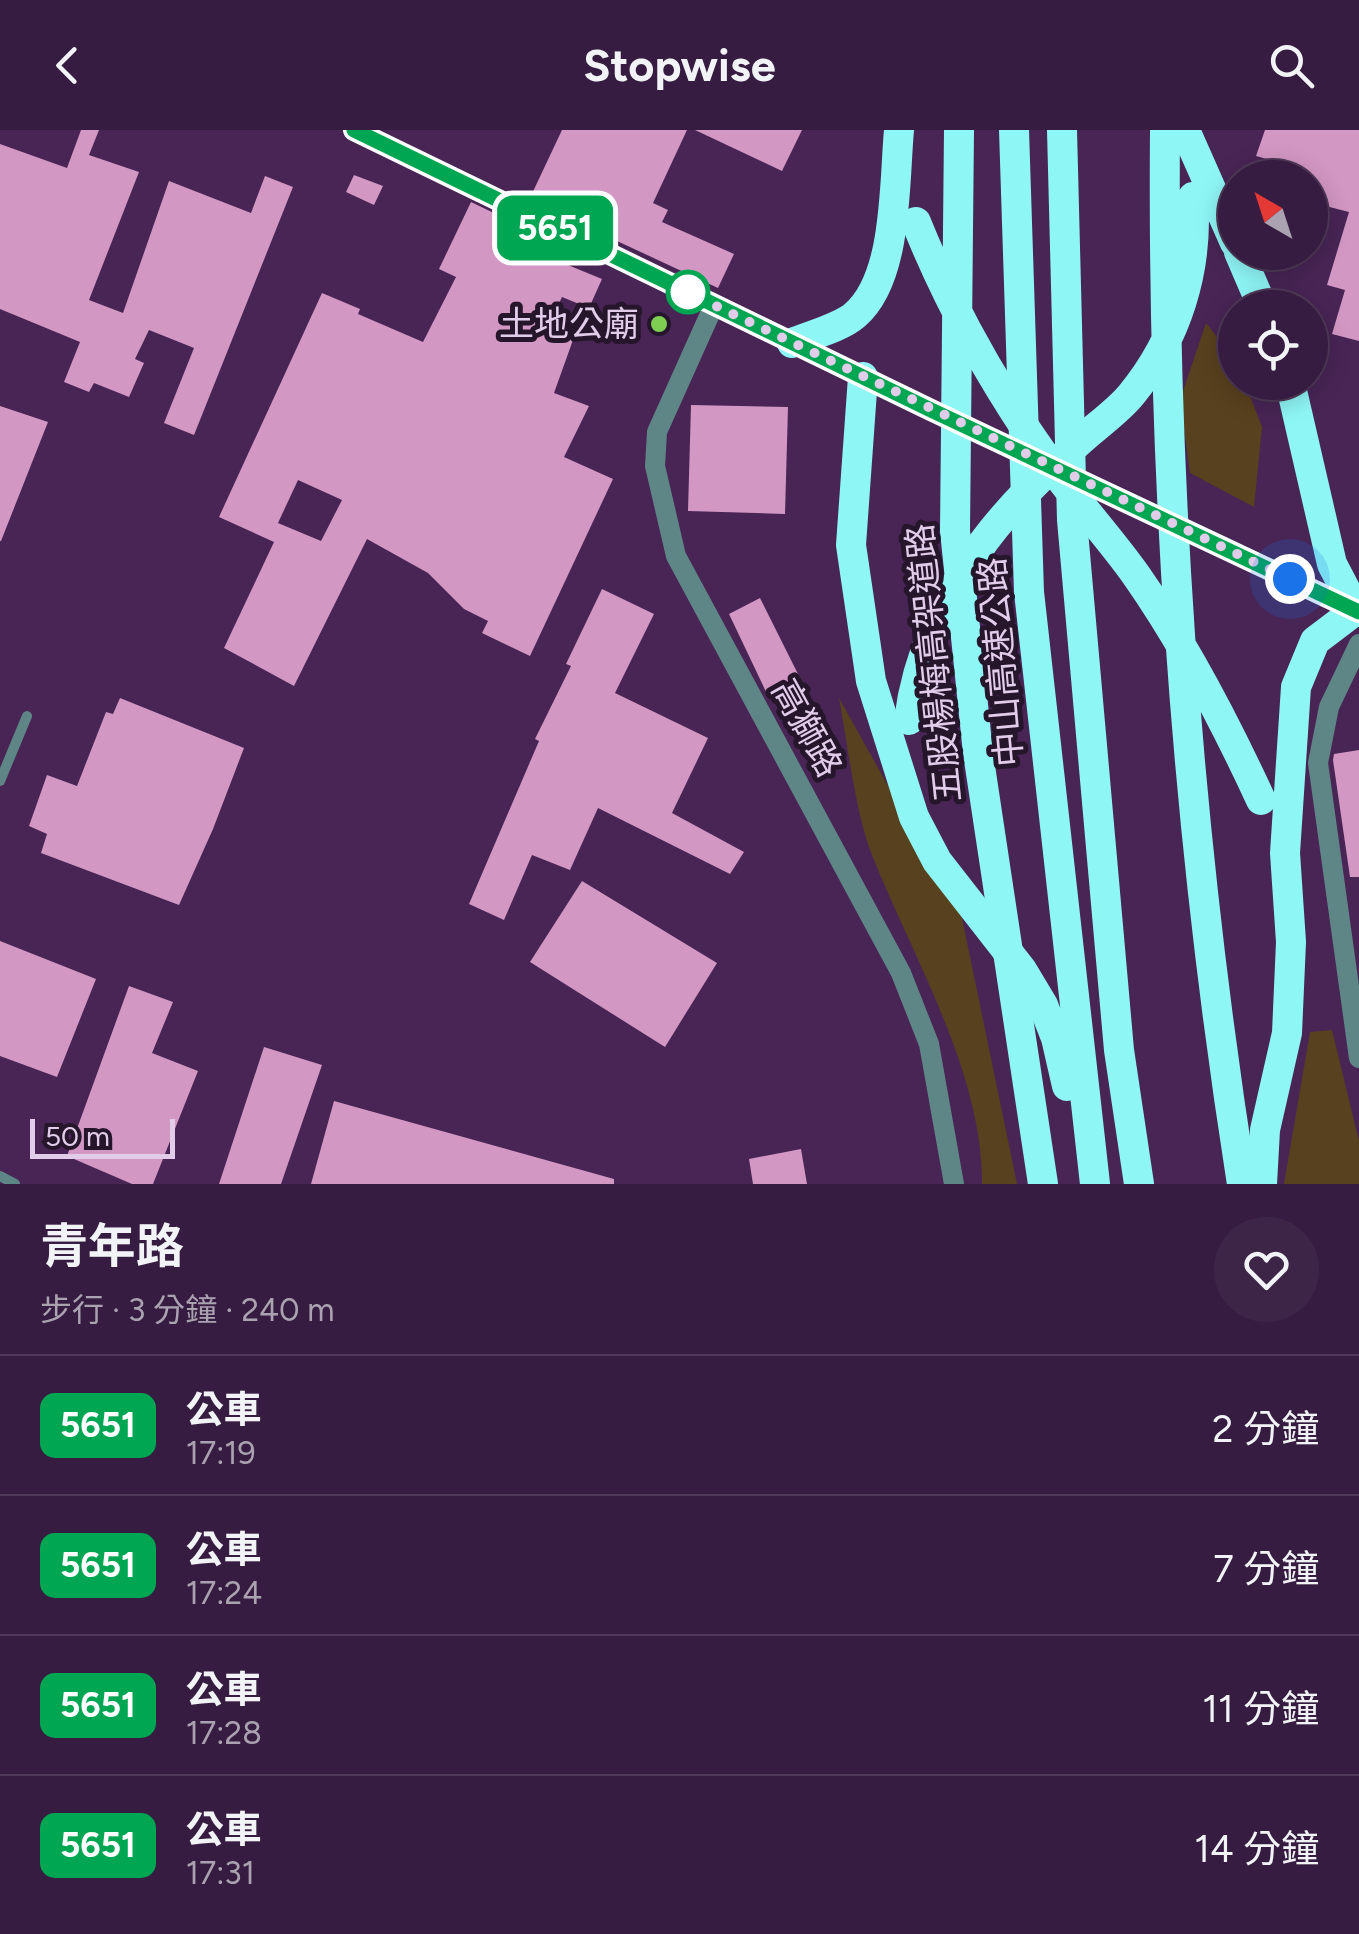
<!DOCTYPE html>
<html lang="zh-TW">
<head>
<meta charset="utf-8">
<style>
	:root { --surface:#361c40; --page:#3d2547; --text:#f1f3f6; --muted:#aaa1b1; --line:#503a59 }
	body { margin:0; font-family:Figtree,"Noto Sans TC",sans-serif; background:var(--page); color:var(--text); height:100vh; display:flex; flex-direction:column; font-size:38px; white-space:nowrap }
	* { box-sizing:border-box; margin:0 }
	p { font-size:32px; color:var(--muted) }
	.icon { flex:none; width:55px; height:55px; fill:none; stroke:currentColor; stroke-width:2; stroke-linecap:round; stroke-linejoin:round }
	.map { position:relative; height:1054px; overflow:hidden }
	.details { display:flex; flex-direction:column; background:var(--surface); flex:1 }
	.details>* { flex:none }
	.badge { padding:0 20px; border-radius:15px; font-size:35px; line-height:65px }
	.needle { width:65px; rotate:321deg }
	.fabs { position:absolute; left:1218px; top:30px; display:grid; gap:20px }
	.fabs a { display:grid; place-items:center; width:110px; height:110px; border-radius:50%; background:var(--surface); box-shadow:0 5px 25px #0003,0 0 0 2px var(--line); font-size:50px }
	.scale { position:absolute; left:30px; bottom:25px; width:145px; box-sizing:border-box; padding-left:10px; border:5px solid #e1cce9; border-top:0; font-size:28px; line-height:35px; white-space:nowrap; color:#e1cce9; -webkit-text-stroke:8px #26162c; paint-order:stroke }
	.you { position:absolute; width:50px; height:50px; margin:-25px; border:8px solid #fff; border-radius:50%; background:#1a73e8; box-shadow:0 0 0 15px #1a73e833 }
	.map>.badge { position:absolute; translate:-50% -50%; box-shadow:0 0 0 5px #fff }
	.round { display:grid; place-items:center; flex:none; width:105px; height:105px; border-radius:52px; background:var(--page) }
	.headline { display:flex; align-items:center; justify-content:space-between; height:170px; padding:0 40px }
	h1 { font-size:48px; font-weight:700; line-height:75px }
	ul { padding:0; list-style:none }
	li { display:flex; align-items:center; gap:30px; height:140px; padding:0 40px; border-top:2px solid var(--line) }
	li div { flex:1 }
	li b { display:block; font-size:38px }
	li em { font-style:normal }
	li .badge { min-width:110px; font-weight:700; text-align:center }
	header { display:flex; justify-content:space-between; align-items:center; height:130px; padding:0 40px; background:var(--surface); font-size:45px; font-weight:700 }
	.map>svg:first-child { display:block }
</style>
</head>
<body>
<header><svg class="icon" aria-label="back" viewBox="0 0 24 24"><path d="M15 5l-7 7 7 7"/></svg>Stopwise<svg class="icon" aria-label="search" viewBox="0 0 24 24"><circle cx="10" cy="10" r="6"/><path d="M15 15l6 6"/></svg></header>
<div class="map">
<svg width="1359" height="1054" viewBox="0 0 1359 1054">
	<rect width="100%" height="100%" fill="#482555"/>
	<path fill="#58411e" d="M1206,193L1235,230V252L1245,253L1262,297L1254,377L1190,343L1180,270Z
		M839,568L962,788L1017,1054H982C983,943 912,826 872,725C855,682 848,615 839,568Z
		M1332,900L1359,1011V1054H1284L1310,902Z"/>
	<path fill="#d297c3" fill-rule="evenodd" d="M81,0H99L89,25L139,42L89,170L123,183L169,51L251,83L265,46L293,57L194,305L164,293L194,218L149,200L135,229L144,233L129,267L94,253L89,262L64,252L80,212L0,179V14L67,38Z
		M562,0H687L653,73L668,80L662,92L734,124L718,158L529,70Z
		M695,0H802L782,41Z
		M1265,0H1359V211L1332,204L1345,160L1327,155L1349,82L1310,72L1307,40L1256,26Z
		M354,45L383,56L374,75L346,62Z
		M471,72L552,111L546,126L602,149L589,178L562,167L548,198L573,210L554,263L589,276L564,327L613,349L530,526L482,503L488,491L464,479L428,443L367,409L294,556L224,518L274,412L219,387L322,163L360,179L358,184L423,212L456,147L439,139ZM298,350L342,370L321,411L278,393Z
		M691,275L788,277L785,384L688,381Z
		M0,276L48,292L1,411H0Z
		M602,459L654,484L615,563L708,608L672,683L744,722L730,744L598,678L570,740L532,725L504,790L469,774L539,611L535,609L571,536L566,534Z
		M760,468L801,550L768,566L729,484Z
		M120,568L244,618L213,699L179,775L41,723L47,704L29,696L47,645L77,656L106,582L113,584Z
		M1359,620V747H1350L1333,630L1334,624Z
		M582,751L717,833L665,917L530,832Z
		M0,811L96,849L57,947L0,926Z
		M129,856L173,872L152,923L198,941L153,1054H132L67,1026Z
		M264,917L322,935L281,1054H219Z
		M334,971L614,1049V1054H311Z
		M801,1019L807,1054H753L749,1029Z"/>
	<g fill="none" stroke-linecap="round" stroke-linejoin="round">
		<path stroke="#5f8686" stroke-width="10" d="M0,651L27,586
			M0,1046L15,1054"/>
		<path stroke="#5f8686" stroke-width="20" d="M714,175L657,302L655,336L676,426L901,843L929,914L954,1054
			M1359,514L1329,577L1318,633L1359,928"/>
		<path stroke="#5f8686" stroke-width="20" d="M354,0L931,280
			M1224,417L1357,481"/>
		<path stroke="#8ff6f6" stroke-width="30" d="M1014,0L1029,462L1095,1054
			M1062,0L1072,390L1119,920L1139,1054
			M1185,0L1235,113
			M1239,122L1263,178
			M792,213C811,205 840,198 855,185C898,148 894,53 899,0
			M863,247L851,415L871,551L914,687L937,731L1022,840L1043,875L1056,908L1067,956
			M1262,1054L1265,1000L1287,903L1291,812L1285,723L1296,557L1315,511L1356,480L1332,434L1290,252"/>
		<path stroke="#5f8686" stroke-width="20" d="M931,280L1224,417"/>
		<path stroke="#8ff6f6" stroke-width="30" d="M959,0L955,401L978,623L1043,1054
			M1165,0C1162,352 1187,706 1242,1054
			M916,92C951,179 997,260 1052,337C1078,374 1109,407 1136,445C1185,515 1225,592 1261,670
			M909,590C917,526 946,462 985,410C1012,374 1047,341 1080,311C1096,296 1117,282 1131,265C1177,209 1199,139 1193,67"/>
	</g>
	<g fill="none" stroke-linecap="round" stroke-linejoin="round">
		<defs>
			<path id="line" d="M354,0L931,280L1359,482"/>
		</defs>
		<use href="#line" stroke="#fff" stroke-width="22"/>
		<use href="#line" stroke="#00a651" stroke-width="15"/>
		<path stroke="#e1cce9" stroke-width="10" stroke-dasharray="0 18" d="M688,162L678,158L1290,449"/>
	</g>
	<circle fill="#fff" stroke="#00a651" stroke-width="5" cx="688" cy="162" r="20"/>
	<circle fill="#7fd052" stroke="#26162c" stroke-width="4" cx="659" cy="194" r="10"/>
	<g text-anchor="middle" stroke-width="10" stroke-linejoin="round" paint-order="stroke">
		<g font-size="35" fill="#e1cce9" stroke="#26162c" text-anchor="end">
			<text x="639" y="206">土地公廟</text>
		</g>
		<g font-size="35" fill="#e1cce9" stroke="#26162c">
			<text transform="translate(1001 532) rotate(-95)" y="12">中山高速公路</text>
			<text transform="translate(934 533) rotate(-96)" y="12">五股楊梅高架道路</text>
			<text transform="translate(807 598) rotate(61)" y="12">高獅路</text>
		</g>
	</g>
</svg>
<div class="fabs">
<a><svg class="needle" viewBox="-14 -14 28 28"><path d="M0-13l5 13h-10z" fill="#e53935"/><path d="M0 13l5-13h-10z" fill="#aaa1b1"/></svg></a>
<a><svg class="icon" aria-label="locate" viewBox="0 0 24 24"><circle cx="12" cy="12" r="6"/><path d="M12 2v4M12 18v4M2 12h4M18 12h4"/></svg></a>
</div>
<div class="scale">50 m</div>
<div class="you" style="left:1290px;top:449px"></div>
<b class="badge" style="left:555px;top:98px;background:#00a651;color:#fff">5651</b>
</div>
<section class="details">
<div class="headline"><div><h1>青年路</h1><p>步行 · 3 分鐘 · 240 m</p></div><a class="round"><svg class="icon" aria-label="heart" viewBox="0 0 24 24"><path d="M12 20l-8-8c-3-5 5-10 8-4 3-6 11-1 8 4z"/></svg></a></div>
<ul>
<li><span class="badge" style="background:#00a651;color:#fff">5651</span><div><b>公車</b><p>17:19</p></div><em>2 分鐘</em></li>
<li><span class="badge" style="background:#00a651;color:#fff">5651</span><div><b>公車</b><p>17:24</p></div><em>7 分鐘</em></li>
<li><span class="badge" style="background:#00a651;color:#fff">5651</span><div><b>公車</b><p>17:28</p></div><em>11 分鐘</em></li>
<li><span class="badge" style="background:#00a651;color:#fff">5651</span><div><b>公車</b><p>17:31</p></div><em>14 分鐘</em></li>
</ul>
</section>
</body>
</html>
